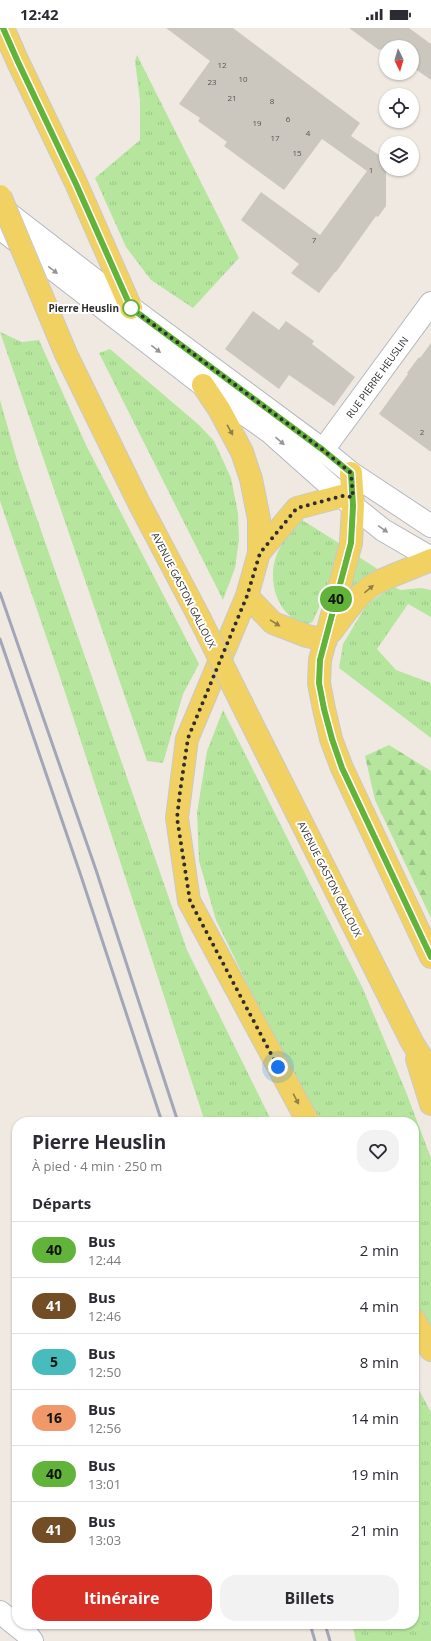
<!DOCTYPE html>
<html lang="fr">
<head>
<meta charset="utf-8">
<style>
	:root { --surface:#fff; --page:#f2f2f3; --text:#2b2b33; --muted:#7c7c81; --line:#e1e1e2; --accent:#d93025 }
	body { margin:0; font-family:"Open Sans",sans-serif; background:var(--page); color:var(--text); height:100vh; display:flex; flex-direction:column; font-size:15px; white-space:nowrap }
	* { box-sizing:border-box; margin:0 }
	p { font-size:13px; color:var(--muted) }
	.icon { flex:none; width:22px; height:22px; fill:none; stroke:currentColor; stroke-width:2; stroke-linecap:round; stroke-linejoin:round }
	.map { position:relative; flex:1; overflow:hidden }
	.side { position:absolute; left:12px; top:1089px; width:407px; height:512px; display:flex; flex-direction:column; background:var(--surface); border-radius:16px; box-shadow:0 1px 3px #0004 }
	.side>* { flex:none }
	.badge { padding:0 8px; border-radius:13px; font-size:14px; line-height:26px }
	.needle { width:26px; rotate:175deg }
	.controls { position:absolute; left:379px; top:12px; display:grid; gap:8px }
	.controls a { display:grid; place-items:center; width:40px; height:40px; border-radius:50%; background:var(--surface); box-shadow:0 1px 3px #0004; font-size:20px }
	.you { position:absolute; width:20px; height:20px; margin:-10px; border:3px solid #fff; border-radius:50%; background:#1a73e8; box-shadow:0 0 0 6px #1a73e833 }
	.map>.badge { position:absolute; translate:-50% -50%; box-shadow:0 0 0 2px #fff }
	h2 { padding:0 20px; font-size:15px; line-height:36px }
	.round { display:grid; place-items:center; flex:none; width:42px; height:42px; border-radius:16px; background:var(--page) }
	.overview { display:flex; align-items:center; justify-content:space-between; height:68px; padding:0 20px }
	h1 { font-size:19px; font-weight:700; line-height:30px }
	.primary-button { display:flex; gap:8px; margin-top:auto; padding:8px 20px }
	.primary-button a { flex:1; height:46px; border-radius:16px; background:var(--accent); color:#fff; font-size:16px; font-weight:700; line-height:46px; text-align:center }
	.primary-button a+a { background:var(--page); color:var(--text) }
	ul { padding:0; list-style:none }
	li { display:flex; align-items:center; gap:12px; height:56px; padding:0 20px; border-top:1px solid var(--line) }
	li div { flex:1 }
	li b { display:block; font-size:15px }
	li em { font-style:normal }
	li .badge { min-width:44px; font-weight:700; text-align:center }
	.status { display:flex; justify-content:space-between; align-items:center; height:28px; padding:0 20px; background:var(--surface); direction:ltr }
	.status svg { height:11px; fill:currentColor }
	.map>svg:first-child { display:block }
</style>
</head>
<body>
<div class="status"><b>12:42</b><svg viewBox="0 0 49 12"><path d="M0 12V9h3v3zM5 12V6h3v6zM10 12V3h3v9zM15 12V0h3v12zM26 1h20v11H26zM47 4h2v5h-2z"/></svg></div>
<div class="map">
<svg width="431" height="1613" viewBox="0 0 431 1613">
	<defs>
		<pattern id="grass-tufts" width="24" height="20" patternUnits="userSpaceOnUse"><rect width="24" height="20" fill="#b6e59e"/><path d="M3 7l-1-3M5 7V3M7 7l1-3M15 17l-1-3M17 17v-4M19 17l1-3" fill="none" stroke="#9dc588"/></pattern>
		<pattern id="forest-firs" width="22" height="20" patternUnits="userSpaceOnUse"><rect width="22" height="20" fill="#b6e59e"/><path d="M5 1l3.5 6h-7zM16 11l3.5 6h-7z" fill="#9dc588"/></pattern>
	</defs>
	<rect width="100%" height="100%" fill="#efe9e1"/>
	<path fill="url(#grass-tufts)" d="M137,27L239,230L193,280L151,252L126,219L95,150L140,112V72L135,33Z
		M0,304L22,314L39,312L86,417L199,636L183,666L163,735L147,733Z
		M110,321L199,397L214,413L231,450L238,485L239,512L235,540L223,572L99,325Z
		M0,372L19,439L187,922L272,1094H205L61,652L0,473Z
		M302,492L342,517L338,537L313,593C308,598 303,597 297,593C281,584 273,566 273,547C273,525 287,505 302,492Z
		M359,529L379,542L348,566Z
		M393,558L400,562L421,560L431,562V589L408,576L377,621L396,642L431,655V710L339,640L343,616L367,576Z
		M223,682L363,961L406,1064L431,1130V1303L414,1271V1094H320L256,974L216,892L199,833L197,785L207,723Z
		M414,1353L431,1384V1613H356L352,1596H414Z"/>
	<path fill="url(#forest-firs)" d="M389,717L431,743V890L375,772L365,728Z"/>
	<path fill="#cbc7bf" d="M166,0H233L360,95L351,108L379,127L386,118V178L378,189L376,188L336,244H335L319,265L291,245L299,236L241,192L261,164L320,207L367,143L322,111L284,162L224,118L227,114L198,93L200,90L179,76L210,33Z
		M349,0H409L431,16V52L414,40L412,43V19H386V24L381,21L379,22Z
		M253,283L279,302L286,293L314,313L312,316L355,349L334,378L289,347L279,361L225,321Z
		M431,315V424L379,386L408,346L407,345L419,329L420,330Z"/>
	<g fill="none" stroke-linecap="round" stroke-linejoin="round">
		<defs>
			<path id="minor" d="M323,422L431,275
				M0,1584L26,1605L32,1613"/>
			<path id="secondary" d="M0,179L131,280L323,422L351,445L431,498
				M0,200L203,357L270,404L353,478L383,502L431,530"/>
			<path id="primary" d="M3,0L18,34L76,155L131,280
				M66,326L138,473L199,589
				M203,357L219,381L242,424L251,451L259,491V525L247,568L187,711L177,790L189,873L308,1094
				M351,445L353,478L351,515L320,632L319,655L324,681L331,711L342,740L431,929
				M259,525L297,480L342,468
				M247,568L273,595L307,608L326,612
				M332,603C344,587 359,564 376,555C394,546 413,540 431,532
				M242,676L412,1014L431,1045
				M417,1031L431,1076
				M414,1291L431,1322"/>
		</defs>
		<use href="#minor" stroke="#b4b7c1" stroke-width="24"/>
		<use href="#secondary" stroke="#b4b7c1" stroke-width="24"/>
		<use href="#primary" stroke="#c9c9c9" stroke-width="24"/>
		<use href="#minor" stroke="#fff" stroke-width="22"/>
		<use href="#secondary" stroke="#fff" stroke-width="22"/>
		<use href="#primary" stroke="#f2d163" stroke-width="22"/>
		<path stroke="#a3a6b8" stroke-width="3" d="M0,565L96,842L178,1094
			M0,611L81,848L162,1094
			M310,1596L315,1613
			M325,1596L330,1613"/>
		<defs>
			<path id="primary-bridge" d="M0,168L66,326
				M199,589L242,676"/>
		</defs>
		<use href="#primary-bridge" stroke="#c9c9c9" stroke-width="24" stroke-linecap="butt"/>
		<use href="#primary-bridge" stroke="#f2d163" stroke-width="22"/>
	</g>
	<defs><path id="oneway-solid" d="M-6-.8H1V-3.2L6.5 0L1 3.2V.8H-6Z"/></defs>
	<g fill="#969696">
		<use href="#oneway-solid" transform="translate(53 242) rotate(38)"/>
		<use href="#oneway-solid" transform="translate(156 321) rotate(38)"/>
		<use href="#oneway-solid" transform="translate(280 413) rotate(41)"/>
		<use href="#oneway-solid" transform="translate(383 501) rotate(35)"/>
	</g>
	<g fill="#908048">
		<use href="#oneway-solid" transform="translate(230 402) rotate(61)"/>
		<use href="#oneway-solid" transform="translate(369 561) rotate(-40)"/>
		<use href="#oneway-solid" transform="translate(275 595) rotate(32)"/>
		<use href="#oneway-solid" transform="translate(296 1071) rotate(62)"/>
	</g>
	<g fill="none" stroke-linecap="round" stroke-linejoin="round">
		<defs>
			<path id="line" d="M3,0L18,34L76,156L131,280L323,422L351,445L353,478L351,515L320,632L319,655L324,681L332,711L342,740L431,929"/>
		</defs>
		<use href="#line" stroke="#fff" stroke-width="9"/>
		<use href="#line" stroke="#62b33a" stroke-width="6"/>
		<path stroke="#2e2e2e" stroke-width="4" stroke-dasharray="0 7.2" d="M131,280L323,422L351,445L353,469L342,468L297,480L260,525L247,568L188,710L180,764L177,790L190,873L278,1039"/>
	</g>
	<circle fill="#fff" stroke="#62b33a" stroke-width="2" cx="131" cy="280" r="8"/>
	<g text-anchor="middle" stroke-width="4" stroke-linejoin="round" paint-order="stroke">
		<g font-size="8" fill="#555452">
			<text x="222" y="40">12</text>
			<text x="243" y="54">10</text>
			<text x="212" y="57">23</text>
			<text x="232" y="73">21</text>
			<text x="272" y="76">8</text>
			<text x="288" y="94">6</text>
			<text x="257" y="98">19</text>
			<text x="308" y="108">4</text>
			<text x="275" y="113">17</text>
			<text x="297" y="128">15</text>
			<text x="371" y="145">1</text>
			<text x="314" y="215">7</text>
			<text x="422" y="407">2</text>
		</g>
		<g font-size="10" font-weight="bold" fill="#2e2e2e" stroke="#fff" text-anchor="end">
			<text x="119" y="284">Pierre Heuslin</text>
		</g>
		<g font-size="10" fill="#2e2e2e" stroke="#fff">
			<text transform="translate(377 349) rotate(-54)" y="4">RUE PIERRE HEUSLIN</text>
			<text transform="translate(184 562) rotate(63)" y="4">AVENUE GASTON GALLOUX</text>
			<text transform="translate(330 851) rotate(63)" y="4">AVENUE GASTON GALLOUX</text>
		</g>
	</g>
</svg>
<div class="controls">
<a><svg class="needle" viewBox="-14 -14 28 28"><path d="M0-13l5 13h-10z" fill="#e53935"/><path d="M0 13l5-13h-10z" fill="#7c7c81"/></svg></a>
<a><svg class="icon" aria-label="locate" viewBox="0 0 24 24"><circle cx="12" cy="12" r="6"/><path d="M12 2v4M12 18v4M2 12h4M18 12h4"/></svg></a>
<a><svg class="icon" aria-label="layers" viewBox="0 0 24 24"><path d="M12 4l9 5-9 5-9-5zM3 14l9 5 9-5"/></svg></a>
</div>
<div class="you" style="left:278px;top:1039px"></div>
<b class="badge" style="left:336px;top:571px;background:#62b33a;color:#111">40</b>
<section class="side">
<div class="overview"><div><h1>Pierre Heuslin</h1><p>À pied · 4 min · 250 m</p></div><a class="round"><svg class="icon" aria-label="heart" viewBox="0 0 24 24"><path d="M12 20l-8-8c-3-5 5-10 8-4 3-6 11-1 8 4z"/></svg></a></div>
<h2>Départs</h2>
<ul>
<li><span class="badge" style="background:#62b33a;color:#111">40</span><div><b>Bus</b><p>12:44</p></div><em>2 min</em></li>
<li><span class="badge" style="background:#734d26;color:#fff">41</span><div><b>Bus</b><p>12:46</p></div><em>4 min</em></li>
<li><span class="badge" style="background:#48bcbc;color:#111">5</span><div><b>Bus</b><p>12:50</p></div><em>8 min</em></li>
<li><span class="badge" style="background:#f0986a;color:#111">16</span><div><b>Bus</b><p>12:56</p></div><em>14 min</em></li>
<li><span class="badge" style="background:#62b33a;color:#111">40</span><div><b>Bus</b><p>13:01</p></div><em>19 min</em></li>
<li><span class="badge" style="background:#734d26;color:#fff">41</span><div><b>Bus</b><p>13:03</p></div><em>21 min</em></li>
</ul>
<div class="primary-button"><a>Itinéraire</a><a>Billets</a></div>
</section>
</div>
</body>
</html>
